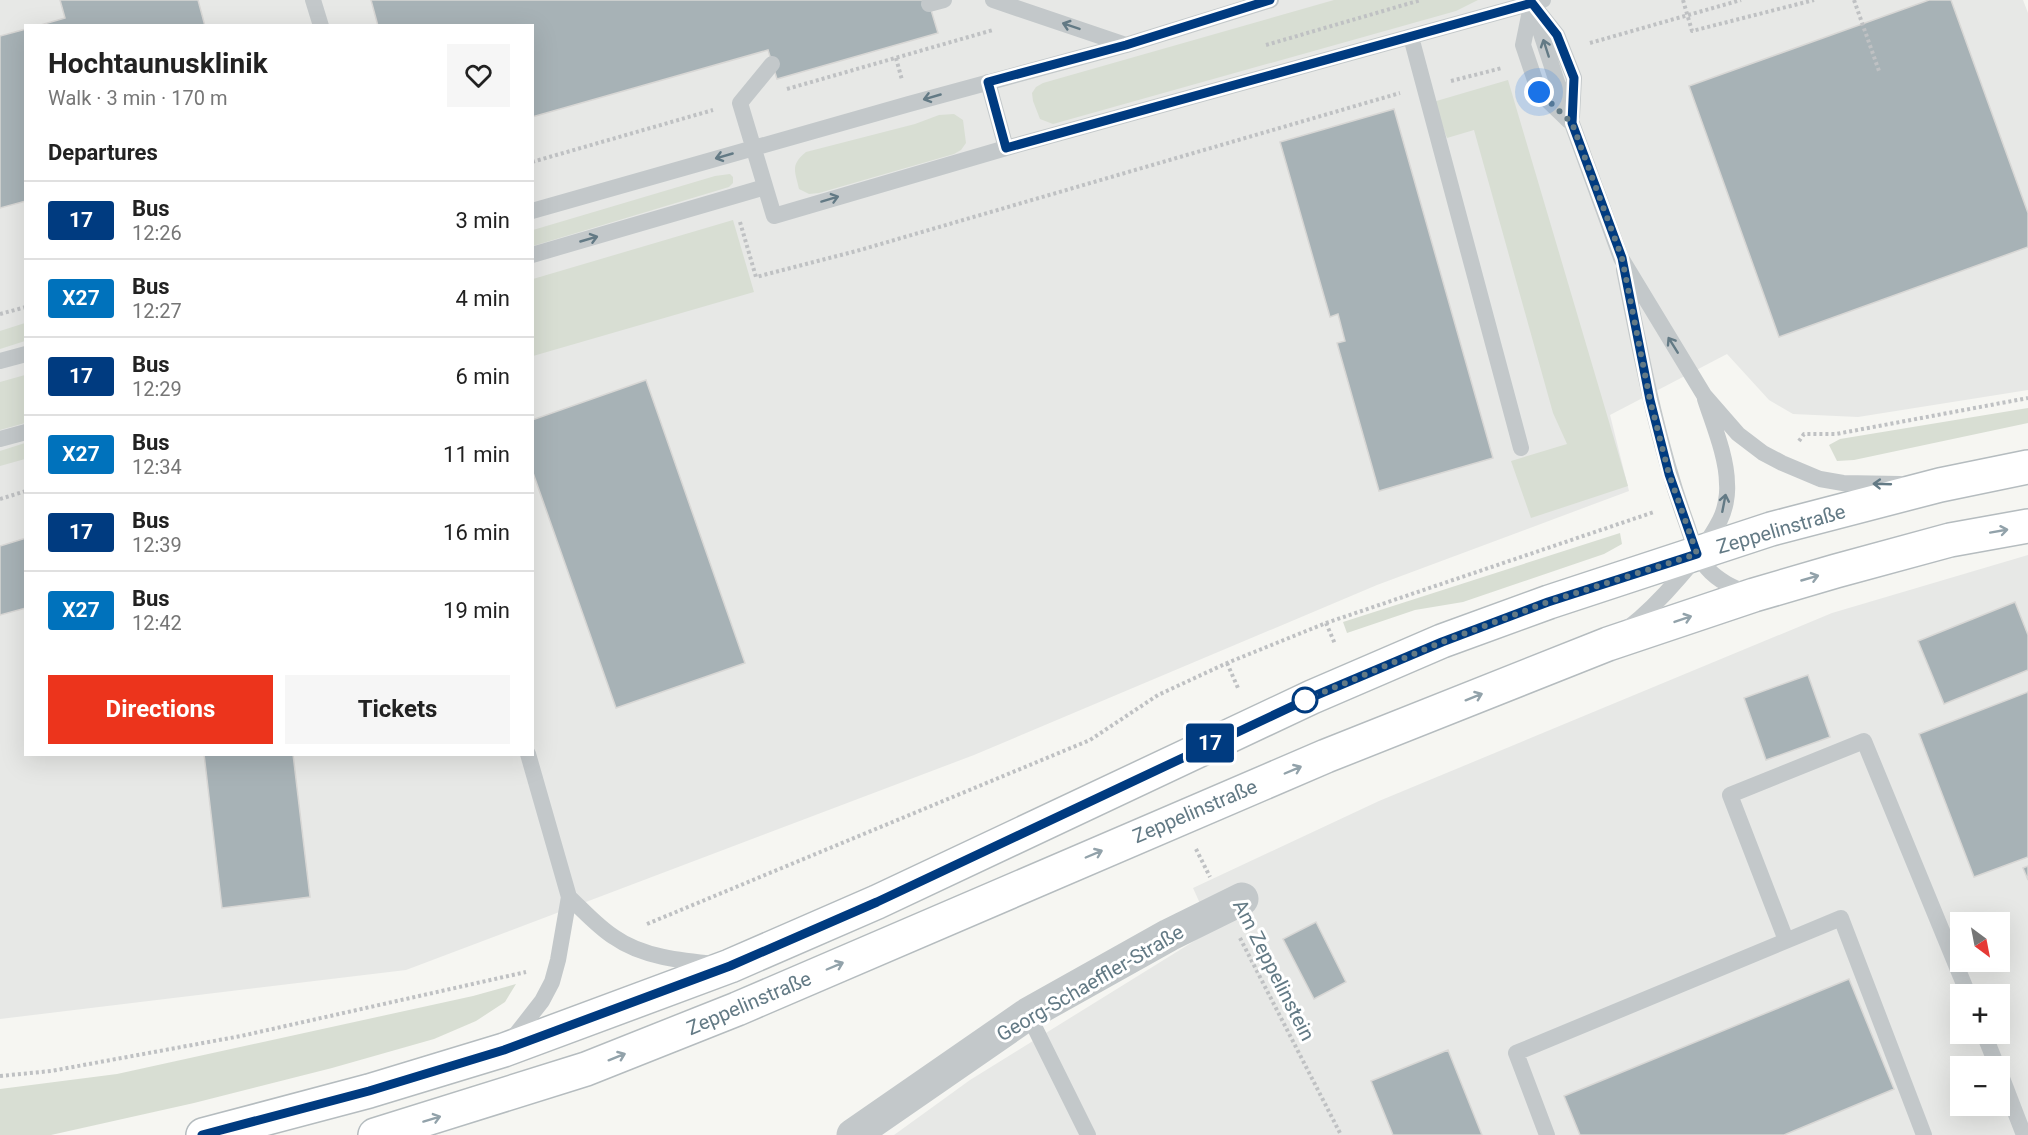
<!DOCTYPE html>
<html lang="en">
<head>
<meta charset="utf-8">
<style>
	:root { --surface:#fff; --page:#f6f6f6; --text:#222; --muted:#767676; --line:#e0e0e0; --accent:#ec341c }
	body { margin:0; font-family:Roboto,sans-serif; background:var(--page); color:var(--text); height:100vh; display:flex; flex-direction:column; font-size:22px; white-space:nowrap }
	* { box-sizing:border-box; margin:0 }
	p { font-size:20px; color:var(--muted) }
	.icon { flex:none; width:33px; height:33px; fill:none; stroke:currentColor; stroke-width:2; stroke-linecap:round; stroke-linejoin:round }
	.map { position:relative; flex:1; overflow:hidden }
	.drawer { position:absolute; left:24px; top:24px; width:510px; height:732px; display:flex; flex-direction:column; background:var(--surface); border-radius:0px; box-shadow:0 6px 24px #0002 }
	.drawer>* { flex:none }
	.badge { padding:0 12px; border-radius:4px; font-size:21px; line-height:39px }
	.needle { width:39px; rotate:148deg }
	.tools { position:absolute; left:1950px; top:912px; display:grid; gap:12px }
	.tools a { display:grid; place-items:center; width:60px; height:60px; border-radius:0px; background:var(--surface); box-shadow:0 6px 24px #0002; font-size:30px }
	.you { position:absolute; width:30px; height:30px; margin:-15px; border:4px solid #fff; border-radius:50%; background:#1a73e8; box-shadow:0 0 0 9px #1a73e833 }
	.map>.badge { position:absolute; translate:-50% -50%; box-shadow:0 0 0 3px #fff }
	h2 { padding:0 24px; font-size:22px; line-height:54px }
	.round { display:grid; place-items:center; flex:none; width:63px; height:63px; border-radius:0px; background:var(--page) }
	.overview { display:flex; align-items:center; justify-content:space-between; height:102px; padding:0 24px }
	h1 { font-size:28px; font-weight:700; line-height:45px }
	.action { display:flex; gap:12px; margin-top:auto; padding:12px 24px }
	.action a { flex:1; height:69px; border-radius:0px; background:var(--accent); color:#fff; font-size:24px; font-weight:700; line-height:69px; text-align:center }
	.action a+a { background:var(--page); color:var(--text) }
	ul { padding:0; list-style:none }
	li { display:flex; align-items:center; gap:18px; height:78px; padding:0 24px; border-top:2px solid var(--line) }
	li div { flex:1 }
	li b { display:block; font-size:22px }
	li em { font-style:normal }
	li .badge { min-width:66px; font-weight:700; text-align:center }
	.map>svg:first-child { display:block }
</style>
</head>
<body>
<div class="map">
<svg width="2028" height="1135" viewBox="0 0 2028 1135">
	<rect width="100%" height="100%" fill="#f6f6f2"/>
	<path fill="#e7e8e6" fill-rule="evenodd" d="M0,0H2023L2028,13V390L1858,417L1793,414L1769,400L1727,354L1610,415L1629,491L1377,585L974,755L406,970L0,1019ZM26,26H532V754H26Z
		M2028,555V1135H894L970,1080L1212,930L1193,888L1379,801L1832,613ZM1960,922H2000V962H1960ZM1960,994H2000V1034H1960ZM1960,1066H2000V1106H1960Z"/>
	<path fill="#d8ded3" d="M1334,0H1478L1456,11L1053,124L1040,119L1033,101L1032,93L1036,87L1043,83Z
		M1508,80L1628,486L1531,518L1511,461L1567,444L1553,413L1474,130L1447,138L1433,102Z
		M954,114L963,120L966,143L961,150L954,154L819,193L809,194L799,189C795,171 790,165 806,152L915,124L939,115Z
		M730,174L733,177V183L729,187L533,246V230L715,176Z
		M733,220L754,292L533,356V279Z
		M25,323V341L0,349V331Z
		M25,375V423L0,430V382Z
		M2028,408V423L1854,460L1837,461L1829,445L1840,439Z
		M25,443V459L0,466V451Z
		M1620,533L1622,544L1604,554L1463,602L1415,610L1347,633L1343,622Z
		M516,984L505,1002L476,1021L434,1039L332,1068L194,1103L51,1135H0V1089L117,1074L473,996Z"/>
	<path fill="#a7b2b6" stroke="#d8d7d5" stroke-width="1.5" d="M60,0H198L205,26H37L65,18Z
		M371,0H928L938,33L777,79L768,50L532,117V26H378Z
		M1929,0H1951L2028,213V247L1779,337L1689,86Z
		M26,29V201L0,208V36Z
		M1394,109L1493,458L1379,491L1337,343L1345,341L1338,314L1330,317L1280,142Z
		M646,380L745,663L616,708L532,470V420Z
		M26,538V608L0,615V546Z
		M2015,602L2028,635V670L1944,704L1918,641Z
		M1808,675L1830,737L1766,760L1744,698Z
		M2028,692V857L1974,877L1919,734Z
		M204,754H293L310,897L222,908Z
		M2028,866V880L2023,868Z
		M1316,922L1346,982L1314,999L1283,939Z
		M1849,979L1894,1089L1784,1135H1580L1564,1096Z
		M1448,1050L1482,1135H1393L1371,1081Z"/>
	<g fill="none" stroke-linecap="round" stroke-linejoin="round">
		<defs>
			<path id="secondary" d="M203,1135L369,1091L504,1050L730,966L877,902L1312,697L1442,641L1549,602L1771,529L1940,485L2028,467
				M375,1135L586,1069L737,1009L1326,756L1608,644L1754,595L1836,571L1950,540L2028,526"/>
		</defs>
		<use href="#secondary" stroke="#b5bcbf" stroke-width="36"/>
		<path stroke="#bfc1c3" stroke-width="4" stroke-dasharray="3 3" stroke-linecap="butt" d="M1683,0L1692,31L1814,0
			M1854,0L1879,71
			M1590,43L1741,0
			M1266,45L1421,0
			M896,58L902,80
			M1451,81L1502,68
			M787,89L993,30
			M532,162L713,110
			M740,222L756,277L860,250L1400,93
			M0,314L26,307
			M1799,441L1804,434H1836L2028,398
			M0,499L26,491
			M1326,623L1335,644
			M1227,663L1238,688
			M1196,849L1210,877
			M647,924L1090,740L1158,695L1227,663L1326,623L1654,512
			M1240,938L1341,1135
			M0,1076L51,1071L241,1036L526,972"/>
		<path stroke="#c3c8ca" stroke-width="16" d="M313,0L321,26
			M993,0L1126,45
			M1530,0L1558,85L1621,258L1704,395L1738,434L1763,453L1782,463L1820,479L1843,483L1900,484
			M929,4L944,0
			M1531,6L1523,45L1539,92L1569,121
			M1538,11L1557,35L1574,78L1572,116
			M1411,37L1521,448
			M772,64L740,103L774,216L1006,148L1543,0
			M988,82L1006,148
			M532,211L909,104L1126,45L1271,0
			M532,255L765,187
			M1624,270C1641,354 1656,438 1685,519C1691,535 1695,555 1707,568C1718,581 1734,588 1750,594
			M0,361L26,354
			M0,439L26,432
			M1628,628C1659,604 1702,555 1720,520C1725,510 1728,495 1727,484C1727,457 1713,424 1705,399
			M569,897C583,910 597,926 614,937C642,957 682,961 716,964
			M1786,940L1730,795L1864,741L1968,994
			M1028,1014L1088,1135
			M1984,1034L1997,1066
			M510,1042L542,1001L552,982L558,960L569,897L528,754
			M2000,1073L2024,1135
			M1547,1135L1516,1053L1841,918L1924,1135"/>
		<path stroke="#c3c8ca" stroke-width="33" d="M853,1135L1028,1014L1169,935L1242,899"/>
		<use href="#secondary" stroke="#fff" stroke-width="33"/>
	</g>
	<defs><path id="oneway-shaft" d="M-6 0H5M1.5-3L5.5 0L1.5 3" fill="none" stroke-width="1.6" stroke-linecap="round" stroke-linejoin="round" transform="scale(1.5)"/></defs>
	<g stroke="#637a85">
		<use href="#oneway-shaft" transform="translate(1071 26) rotate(-161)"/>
		<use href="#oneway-shaft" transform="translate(1546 48) rotate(-108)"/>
		<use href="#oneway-shaft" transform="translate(932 97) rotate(164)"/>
		<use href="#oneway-shaft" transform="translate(724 156) rotate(164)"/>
		<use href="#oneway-shaft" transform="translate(830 199) rotate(-17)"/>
		<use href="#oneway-shaft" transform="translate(589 239) rotate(-16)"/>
		<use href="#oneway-shaft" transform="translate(1673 345) rotate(-122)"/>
		<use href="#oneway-shaft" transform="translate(1882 484) rotate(-178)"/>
		<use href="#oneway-shaft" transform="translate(1724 503) rotate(-79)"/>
	</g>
	<g stroke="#92a2aa">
		<use href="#oneway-shaft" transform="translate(1999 531) rotate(-10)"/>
		<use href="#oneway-shaft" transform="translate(1810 578) rotate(-16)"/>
		<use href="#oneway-shaft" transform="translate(1683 619) rotate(-19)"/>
		<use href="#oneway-shaft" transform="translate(1474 697) rotate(-22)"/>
		<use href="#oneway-shaft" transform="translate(1293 770) rotate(-23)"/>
		<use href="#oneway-shaft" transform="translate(1094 854) rotate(-23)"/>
		<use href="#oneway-shaft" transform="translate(835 966) rotate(-23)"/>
		<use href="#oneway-shaft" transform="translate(617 1057) rotate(-22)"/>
		<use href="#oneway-shaft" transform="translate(432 1119) rotate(-17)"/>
	</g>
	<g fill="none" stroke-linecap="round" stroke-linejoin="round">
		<defs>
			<path id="line" d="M202,1135L369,1091L504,1050L730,966L877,902L1312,697L1442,642L1548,602L1697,554L1669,474L1650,400L1622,258L1572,123L1574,78L1557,35L1532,3L1006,148L988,82L1126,45L1270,0"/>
		</defs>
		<use href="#line" stroke="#fff" stroke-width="14"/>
		<use href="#line" stroke="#003b80" stroke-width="9"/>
		<path stroke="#637a85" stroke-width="6" stroke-dasharray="0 10.8" d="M1305,700L1442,642L1548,602L1697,554L1669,474L1650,400L1622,258L1572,123L1539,92"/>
	</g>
	<circle fill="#fff" stroke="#003b80" stroke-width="3" cx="1305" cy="700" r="12"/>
	<g text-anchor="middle" stroke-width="6" stroke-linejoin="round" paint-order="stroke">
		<g font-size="20" fill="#637a85" stroke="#fff">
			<text transform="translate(1781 529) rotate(-16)" y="7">Zeppelinstraße</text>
			<text transform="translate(1195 811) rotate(-23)" y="7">Zeppelinstraße</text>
			<text transform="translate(1274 970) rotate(63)" y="7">Am Zeppelinstein</text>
			<text transform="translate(1090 983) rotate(-30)" y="7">Georg-Schaeffler-Straße</text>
			<text transform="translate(749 1003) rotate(-23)" y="7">Zeppelinstraße</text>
		</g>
	</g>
</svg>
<div class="tools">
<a><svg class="needle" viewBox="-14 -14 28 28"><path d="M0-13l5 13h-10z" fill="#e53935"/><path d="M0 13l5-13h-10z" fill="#767676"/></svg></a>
<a>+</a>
<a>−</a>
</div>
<div class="you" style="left:1539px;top:92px"></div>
<b class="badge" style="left:1210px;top:743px;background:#003b80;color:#fff">17</b>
<section class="drawer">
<div class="overview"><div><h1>Hochtaunusklinik</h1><p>Walk · 3 min · 170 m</p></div><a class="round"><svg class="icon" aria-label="heart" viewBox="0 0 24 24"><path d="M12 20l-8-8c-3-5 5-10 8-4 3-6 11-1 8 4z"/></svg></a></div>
<h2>Departures</h2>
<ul>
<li><span class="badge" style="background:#003b80;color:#fff">17</span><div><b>Bus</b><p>12:26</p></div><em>3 min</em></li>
<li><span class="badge" style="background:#0072bc;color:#fff">X27</span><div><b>Bus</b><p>12:27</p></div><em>4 min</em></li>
<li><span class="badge" style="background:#003b80;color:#fff">17</span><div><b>Bus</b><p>12:29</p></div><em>6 min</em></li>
<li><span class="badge" style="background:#0072bc;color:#fff">X27</span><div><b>Bus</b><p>12:34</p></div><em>11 min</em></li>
<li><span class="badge" style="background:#003b80;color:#fff">17</span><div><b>Bus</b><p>12:39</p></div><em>16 min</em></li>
<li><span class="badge" style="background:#0072bc;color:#fff">X27</span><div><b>Bus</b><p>12:42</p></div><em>19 min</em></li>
</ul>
<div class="action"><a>Directions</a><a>Tickets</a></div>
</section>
</div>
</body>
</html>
